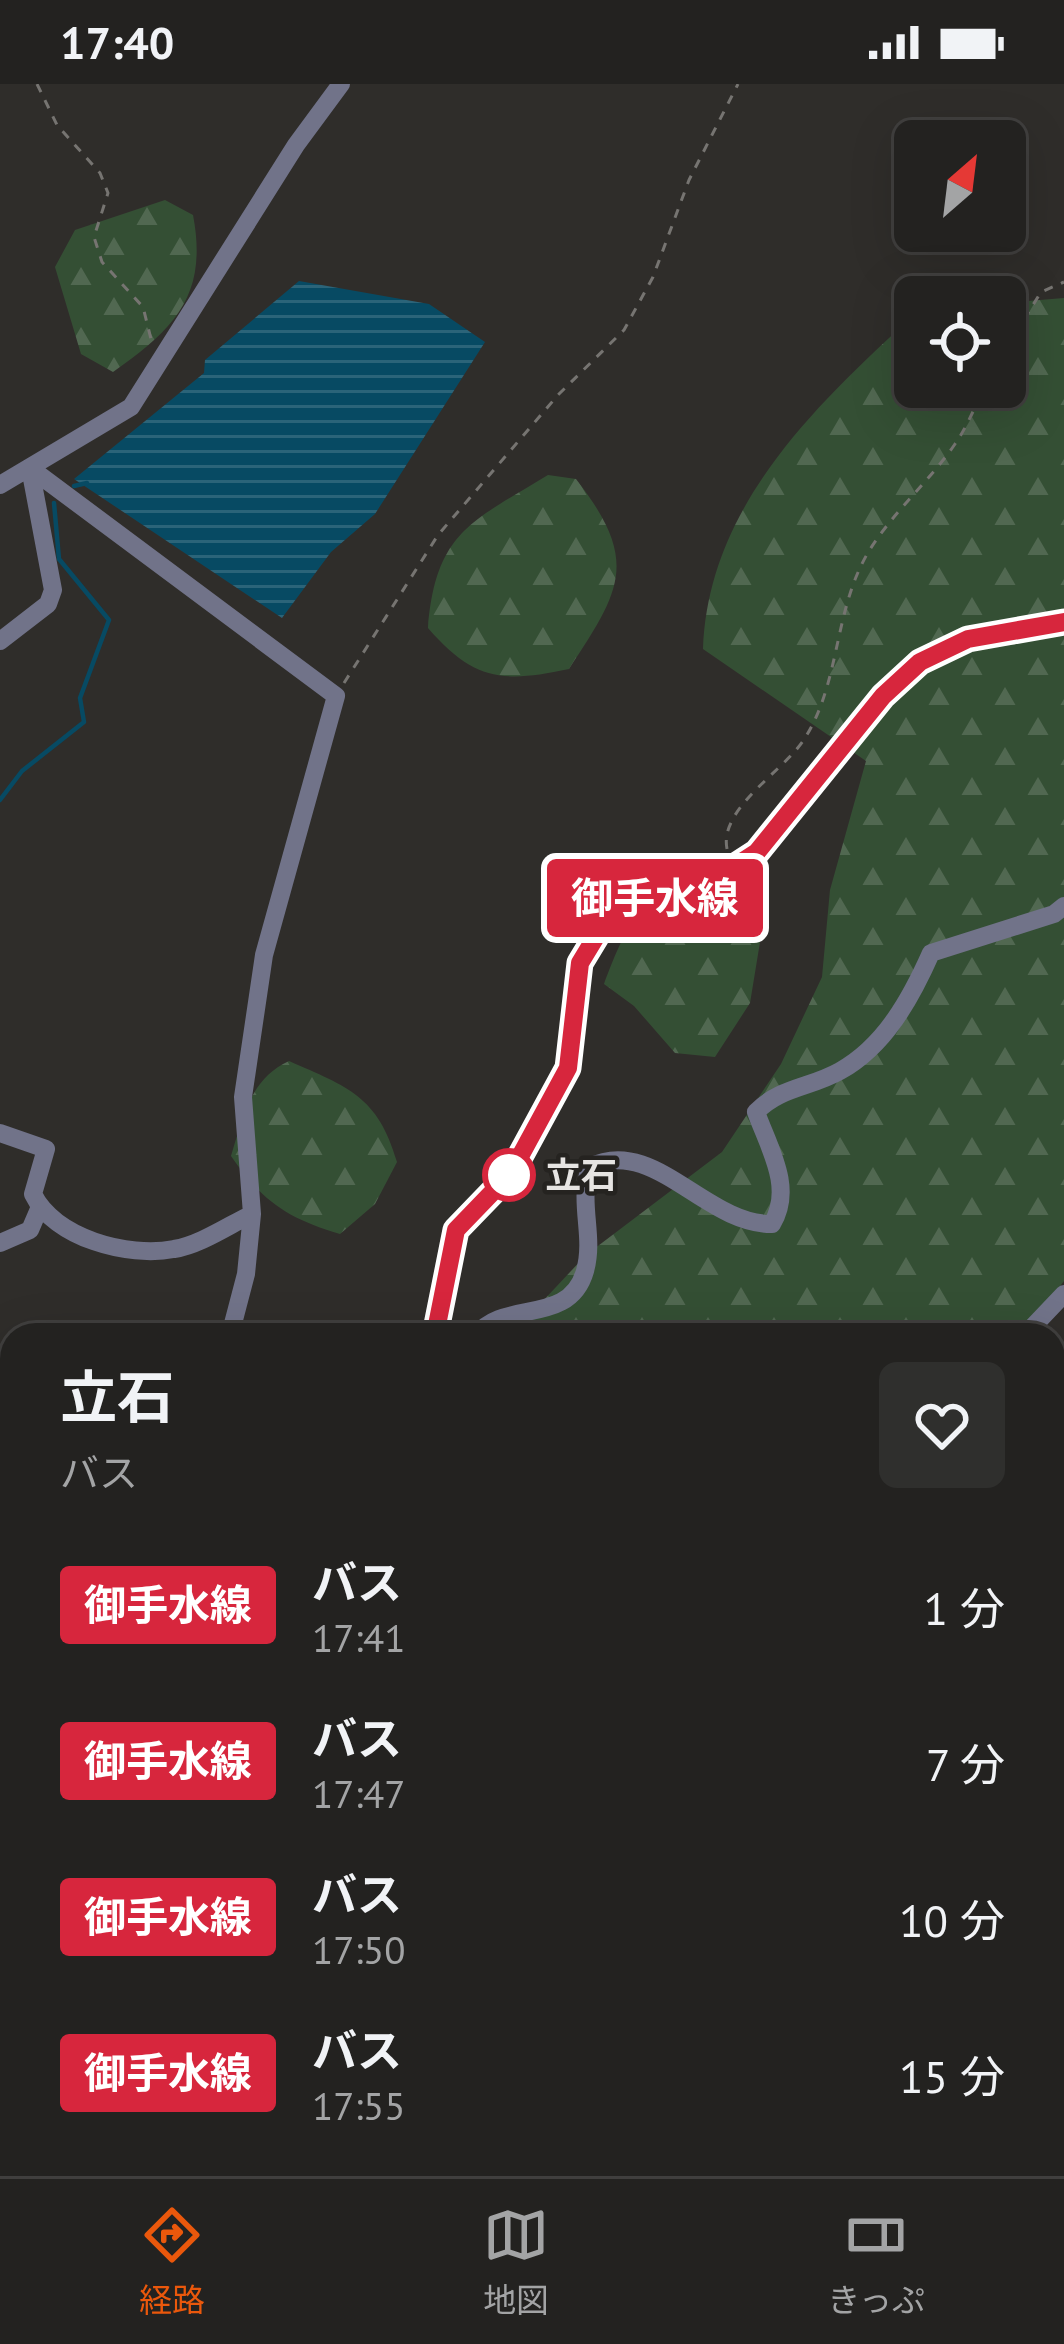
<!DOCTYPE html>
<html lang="ja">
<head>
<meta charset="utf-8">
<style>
	:root { --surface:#232220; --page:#2f2f2d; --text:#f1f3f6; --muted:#a3a4a5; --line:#403f3e; --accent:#ea580c }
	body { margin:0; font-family:"PT Sans","Noto Sans JP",sans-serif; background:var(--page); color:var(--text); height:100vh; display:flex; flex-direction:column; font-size:45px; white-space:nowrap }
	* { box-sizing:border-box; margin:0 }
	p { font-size:39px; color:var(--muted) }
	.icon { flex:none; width:66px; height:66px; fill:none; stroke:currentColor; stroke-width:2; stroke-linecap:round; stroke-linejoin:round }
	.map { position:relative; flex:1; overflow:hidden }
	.drawer { position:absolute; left:0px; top:1239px; width:1065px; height:855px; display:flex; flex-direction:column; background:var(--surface); border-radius:36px 36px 0 0; box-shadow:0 12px 48px #0002,0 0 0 3px var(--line) }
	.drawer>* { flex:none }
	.badge { padding:0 24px; border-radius:9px; font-size:42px; line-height:78px }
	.needle { width:78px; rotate:28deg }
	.buttons { position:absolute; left:894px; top:36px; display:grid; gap:24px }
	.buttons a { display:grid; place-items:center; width:132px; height:132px; border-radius:18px; background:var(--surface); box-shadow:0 12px 48px #0002,0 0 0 3px var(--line); font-size:60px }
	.map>.badge { position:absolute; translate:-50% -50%; box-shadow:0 0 0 6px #fff }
	.round { display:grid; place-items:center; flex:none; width:126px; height:126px; border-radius:18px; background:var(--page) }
	.headline { display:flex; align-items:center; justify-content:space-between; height:204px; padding:0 60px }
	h1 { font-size:57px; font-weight:700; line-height:90px }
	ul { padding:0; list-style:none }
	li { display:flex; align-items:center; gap:36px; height:156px; padding:0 60px }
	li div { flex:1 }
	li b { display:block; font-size:45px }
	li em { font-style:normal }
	li .badge { min-width:132px; font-weight:700; text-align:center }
	.status { display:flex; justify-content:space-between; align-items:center; height:84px; padding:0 60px; background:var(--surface); direction:ltr }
	.status svg { height:33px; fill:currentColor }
	.tabs { display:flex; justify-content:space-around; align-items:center; height:168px; border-top:3px solid var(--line); background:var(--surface); font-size:33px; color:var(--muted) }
	.tabs a { display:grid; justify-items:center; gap:6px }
	.tabs .active { color:var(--accent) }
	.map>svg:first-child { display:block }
</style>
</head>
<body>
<div class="status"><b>17:40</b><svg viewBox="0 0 49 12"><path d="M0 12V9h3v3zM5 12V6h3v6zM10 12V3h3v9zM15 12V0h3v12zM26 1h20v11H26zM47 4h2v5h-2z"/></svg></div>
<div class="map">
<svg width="1064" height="2092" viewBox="0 0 1064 2092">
	<defs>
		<pattern id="forest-firs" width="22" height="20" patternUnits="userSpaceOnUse" patternTransform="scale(3)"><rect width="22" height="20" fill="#344f34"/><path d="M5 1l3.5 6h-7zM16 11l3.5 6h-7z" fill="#516851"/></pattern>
		<pattern id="water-rules" width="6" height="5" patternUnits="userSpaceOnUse" patternTransform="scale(3)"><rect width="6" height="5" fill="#074a63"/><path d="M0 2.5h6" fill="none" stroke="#2b6479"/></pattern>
	</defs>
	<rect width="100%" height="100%" fill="#2f2d2a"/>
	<path fill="url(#forest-firs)" d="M165,116L193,131C208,210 176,244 113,288L81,270L55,183L75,146Z
		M1064,214V1197L1022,1251H511L586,1171L722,1068L781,980L822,893L830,806L866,677L703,565C708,427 808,329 904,240L915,238V303H1005V219Z
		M548,391L576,395C640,477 621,506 569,585C503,599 474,597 428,544C436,448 471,438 548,391Z
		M688,801L725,821L760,858L750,919L715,973L675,969L634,922L604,900C625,846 633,822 688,801Z
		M289,977C348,1003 378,1012 397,1078L375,1120L340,1150C287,1134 263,1118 231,1072C243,1033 250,995 289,977Z
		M283,2082H711L704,2092H281Z"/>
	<path fill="url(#water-rules)" d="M299,197L429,220L485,258L375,430L331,468L282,534L74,395L204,289L205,276Z"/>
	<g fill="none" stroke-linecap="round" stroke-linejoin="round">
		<path stroke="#074a63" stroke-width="4.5" d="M74,402L87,399
			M0,716L22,687L84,638L80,614L109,536L59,475L54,419"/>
		<path stroke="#074a63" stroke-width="30" d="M1053,1502L1064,1487
			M805,2092V2082"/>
		<path stroke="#767471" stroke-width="3" stroke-dasharray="9 9" stroke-linecap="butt" d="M37,0L57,41L100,89L108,109L94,153L102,178L143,223L151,255
			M1005,266L1041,208L1064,198
			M344,599L438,451L558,311L624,246L653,193L689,96L738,0
			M727,765C719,725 781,689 803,657C841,600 833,526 869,467C893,428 929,398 955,360C967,343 975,322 985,303
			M1053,2001L1064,1932
			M1038,2092L1040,2082"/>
		<path stroke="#717389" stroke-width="9" d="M75,2092L77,2082"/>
		<path stroke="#717389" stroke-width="18" d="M30,384L336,612L264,871L243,1013L252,1130L246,1190L230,1251
			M0,401L131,323L296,61L341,0
			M0,557L48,520L53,506L30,384
			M0,1049L46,1065L33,1110C54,1154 128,1174 174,1165C200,1161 229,1141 252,1130
			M0,1159L30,1146L39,1125
			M435,1251L456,1146L511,1089L568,984L580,879L600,846L635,821L720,792L756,768L882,612L920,578L968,555L1064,538
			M477,1251C503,1215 569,1243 585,1187C595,1151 578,1121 590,1083C653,1051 706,1141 772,1140C794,1104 769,1064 756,1028C780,1003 810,1004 840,987C885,962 911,914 931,869L1054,830L1064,822
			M1025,1251L1064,1210
			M1053,1438L1064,1422
			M0,1612L12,1605
			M0,1904L12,1893
			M0,1966L12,1965
			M765,2092V2082"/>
	</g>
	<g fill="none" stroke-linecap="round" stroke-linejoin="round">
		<defs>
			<path id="line" d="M435,1251L456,1146L511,1089L568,984L580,879L600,846L635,821L720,792L757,768L883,612L920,578L968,555L1064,538"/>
		</defs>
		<use href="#line" stroke="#fff" stroke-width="27"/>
		<use href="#line" stroke="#d7263d" stroke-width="18"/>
	</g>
	<circle fill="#fff" stroke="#d7263d" stroke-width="6" cx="509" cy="1091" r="24"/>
	<g text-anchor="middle" stroke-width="9" stroke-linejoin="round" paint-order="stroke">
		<g font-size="36" font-weight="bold" fill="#e6e4e2" stroke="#252320" text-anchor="start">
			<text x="545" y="1104">立石</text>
		</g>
	</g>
</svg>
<div class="buttons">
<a><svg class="needle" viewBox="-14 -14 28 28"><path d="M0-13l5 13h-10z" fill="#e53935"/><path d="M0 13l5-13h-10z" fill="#a3a4a5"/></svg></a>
<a><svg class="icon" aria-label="locate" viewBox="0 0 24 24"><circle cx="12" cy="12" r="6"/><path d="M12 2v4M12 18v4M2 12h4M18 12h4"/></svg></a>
</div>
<b class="badge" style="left:655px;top:814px;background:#d7263d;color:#fff">御手水線</b>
<section class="drawer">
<div class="headline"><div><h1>立石</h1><p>バス</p></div><a class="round"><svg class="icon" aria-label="heart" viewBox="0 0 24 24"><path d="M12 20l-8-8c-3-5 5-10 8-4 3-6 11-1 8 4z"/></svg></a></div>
<ul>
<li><span class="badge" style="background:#d7263d;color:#fff">御手水線</span><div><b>バス</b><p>17:41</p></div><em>1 分</em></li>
<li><span class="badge" style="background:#d7263d;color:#fff">御手水線</span><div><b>バス</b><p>17:47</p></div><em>7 分</em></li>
<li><span class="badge" style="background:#d7263d;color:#fff">御手水線</span><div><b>バス</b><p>17:50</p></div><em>10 分</em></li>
<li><span class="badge" style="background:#d7263d;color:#fff">御手水線</span><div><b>バス</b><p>17:55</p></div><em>15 分</em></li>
</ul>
</section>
</div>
<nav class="tabs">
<a class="active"><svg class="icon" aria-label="directions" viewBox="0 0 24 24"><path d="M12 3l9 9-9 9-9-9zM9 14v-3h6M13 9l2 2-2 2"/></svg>経路</a>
<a><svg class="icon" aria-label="map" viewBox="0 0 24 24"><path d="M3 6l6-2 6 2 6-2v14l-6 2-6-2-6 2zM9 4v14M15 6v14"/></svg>地図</a>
<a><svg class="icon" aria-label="tickets" viewBox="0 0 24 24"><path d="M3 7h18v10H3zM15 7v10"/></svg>きっぷ</a>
</nav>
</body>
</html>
